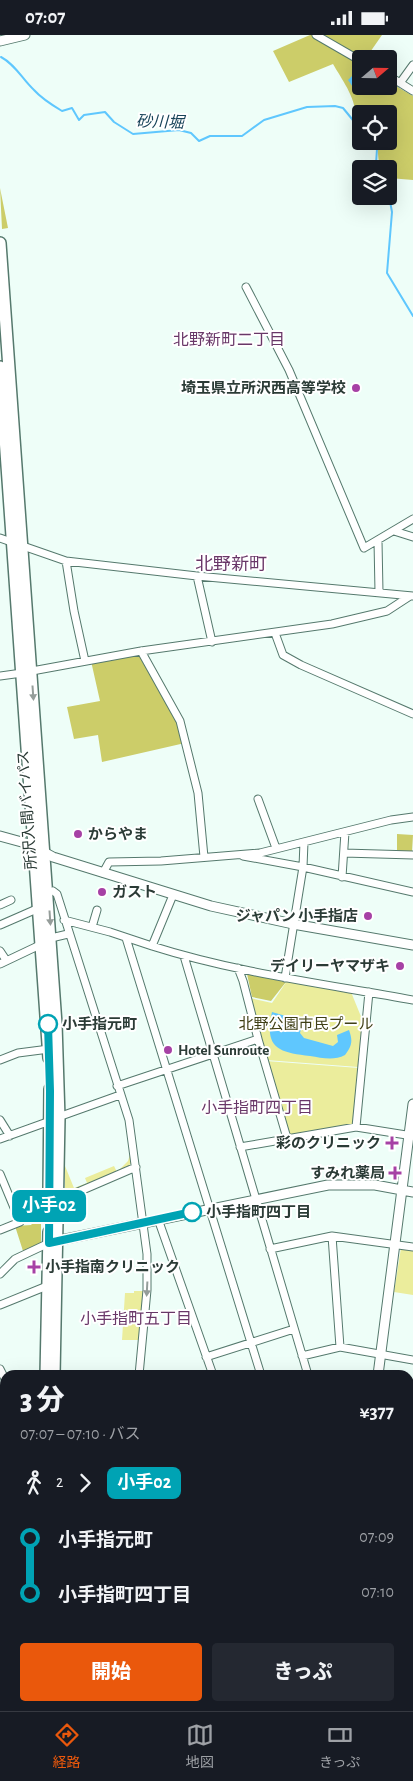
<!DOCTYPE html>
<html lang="ja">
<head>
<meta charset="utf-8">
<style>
	:root { --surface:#171b24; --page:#242831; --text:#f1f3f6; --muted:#9ea1a6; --line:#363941; --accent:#ea580c }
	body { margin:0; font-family:"Alegreya Sans","Noto Sans JP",sans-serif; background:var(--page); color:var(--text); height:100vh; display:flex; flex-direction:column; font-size:19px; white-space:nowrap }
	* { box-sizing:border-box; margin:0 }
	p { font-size:16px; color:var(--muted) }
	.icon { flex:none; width:28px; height:28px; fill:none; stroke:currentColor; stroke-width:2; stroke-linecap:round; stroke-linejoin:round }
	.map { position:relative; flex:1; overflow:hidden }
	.panel { position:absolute; left:0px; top:1335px; width:414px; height:341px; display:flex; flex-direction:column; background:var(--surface); border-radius:15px 15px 0 0; box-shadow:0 5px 20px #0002 }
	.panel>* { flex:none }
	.badge { padding:0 10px; border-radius:8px; font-size:18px; line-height:32px }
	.needle { width:32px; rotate:70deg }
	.buttons { position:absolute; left:352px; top:15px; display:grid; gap:10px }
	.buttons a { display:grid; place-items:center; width:45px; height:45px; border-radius:5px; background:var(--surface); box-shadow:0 5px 20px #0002; font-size:25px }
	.map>.badge { position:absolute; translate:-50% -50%; box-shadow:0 0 0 2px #fff }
	.legs { display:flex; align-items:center; gap:8px; height:55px; padding:0 20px; font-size:16px }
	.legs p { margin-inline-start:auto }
	.head { display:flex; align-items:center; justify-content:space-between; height:85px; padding:0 20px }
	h1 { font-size:28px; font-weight:800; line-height:38px }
	.button { display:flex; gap:10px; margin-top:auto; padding:10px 20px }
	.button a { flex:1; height:58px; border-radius:5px; background:var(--accent); color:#fff; font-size:20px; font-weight:800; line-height:58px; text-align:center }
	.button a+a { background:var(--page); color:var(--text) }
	ul { padding:0 20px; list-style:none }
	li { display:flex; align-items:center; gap:18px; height:55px; font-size:19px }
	li i { display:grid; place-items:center; width:8px; height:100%; margin:0 6px; background:currentColor }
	li i::after { content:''; width:12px; height:12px; margin:-6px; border:4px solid; border-radius:50%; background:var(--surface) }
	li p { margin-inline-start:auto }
	li:first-child i { background:linear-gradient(#0000 50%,currentColor 0) }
	li:last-child i { background:linear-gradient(currentColor 50%,#0000 0) }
	.status { display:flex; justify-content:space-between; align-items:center; height:35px; padding:0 25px; background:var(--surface); direction:ltr }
	.status svg { height:14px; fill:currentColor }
	.menu { display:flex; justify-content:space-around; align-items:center; height:70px; border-top:1px solid var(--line); background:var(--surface); font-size:14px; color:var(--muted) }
	.menu a { display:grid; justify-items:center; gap:2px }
	.menu .active { color:var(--accent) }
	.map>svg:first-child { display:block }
</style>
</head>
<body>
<div class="status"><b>07:07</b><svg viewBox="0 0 49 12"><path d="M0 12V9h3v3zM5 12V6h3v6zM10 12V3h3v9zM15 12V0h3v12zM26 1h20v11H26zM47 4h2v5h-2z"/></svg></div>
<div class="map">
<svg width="413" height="1676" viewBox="0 0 413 1676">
	<rect width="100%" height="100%" fill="#eefef8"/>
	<path fill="#ebed9c" d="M287,946L351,957L362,984L358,1032L266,1025L250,963L272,968Z
		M266,1026L359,1033L354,1091L287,1102Z
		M131,1116L132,1127L126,1134L65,1161V1131L74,1153L87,1148L85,1143L114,1131L117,1137L128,1126Z
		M401,1213L413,1215V1260L394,1257Z
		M134,1256H145L140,1305H122L125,1258H134Z"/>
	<path fill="#cccd69" d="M310,0H382L366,23L361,24V51H389V47L413,61V145L389,143V134H382C376,125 380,115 375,106H389V79H361L360,92L355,85C358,65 342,45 333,29L289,47L273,16Z
		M0,153L8,193L2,194Z
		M140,618L180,686L185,708L102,727L98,700L74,704L67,672L100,666L91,626Z
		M397,799L413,800L412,817L397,816Z
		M247,939L286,947L271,966L252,962Z
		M41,1179V1209L23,1216L15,1191L31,1190Z"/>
	<path fill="#5fc7fe" d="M359,34L361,35V51H366L355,55L348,45Z
		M272,977L303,986L300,998L304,1003L333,1011L338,1007L337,1000L349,995C353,1006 352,1011 345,1020C334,1026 322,1023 310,1021C278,1017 264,1013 272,977Z"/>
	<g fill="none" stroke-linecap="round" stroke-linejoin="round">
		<path stroke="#5fc7fe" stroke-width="2" d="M1,22C16,30 22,44 34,55C42,64 52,70 62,76L72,73L79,85L84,80L105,77L114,87L133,99L179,95L191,98L199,106L210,101H242L264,85L307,72L335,71L343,73L361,95
			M373,106L377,114L376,129L380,134
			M389,161L392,177L387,238L413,281"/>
		<path stroke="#5fc7fe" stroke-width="11" d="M0,1496L5,1499"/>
		<defs>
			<path id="minor" d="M316,0L361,26
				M389,41L413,56
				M400,48L413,30
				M246,252L289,335L364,513L413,484
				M394,496L413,502
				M0,503L66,526L197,541L413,561
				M378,506L379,557
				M66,526L74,576L85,626
				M197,541L212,607
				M275,598L283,620L301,630L413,679
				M141,616L180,686L198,758L204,822
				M32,636L141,616L332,589L387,576L410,561
				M0,641L22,638
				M258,764L276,813
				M344,818L413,820
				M243,821L303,832L413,857
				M103,838L109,827L161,826L260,818L391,785L413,782
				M342,842L345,797
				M53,856L57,859L129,1085L147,1219V1255L139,1340
				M0,870L11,865
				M64,885L110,897L152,911L173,860
				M0,890L39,873
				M92,892L97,875
				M51,903L68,899
				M126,903L261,1340
				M152,911C237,938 326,949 413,965
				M0,916L6,925
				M184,921L308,1340
				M0,929L42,909
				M285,943L303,832L304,807
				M258,1004L287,1103
				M0,1025L18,1018L49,1014
				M117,1051L258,1004L243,946L238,933
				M64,1080L120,1060
				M0,1085L10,1101
				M356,1092L369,957
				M0,1104L50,1086
				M240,1112L356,1092L413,1101
				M0,1139L20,1187L0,1195
				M57,1166L136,1132
				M158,1184L213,1340
				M332,1201L340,1312
				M270,1214L332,1201L413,1212
				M0,1239L15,1224L49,1208
				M0,1270L47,1251
				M302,1321L340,1312L413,1325
				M206,1322L294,1294
				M0,1334L5,1344
				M0,1418L5,1415
				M409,1438H413
				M0,1468L5,1479
				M409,1482L413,1481
				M409,1525H413
				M0,1563L5,1571
				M409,1606L413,1609
				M0,1619L5,1618
				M84,1671L85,1676
				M114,1671L117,1676
				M231,1671L234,1676
				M364,1671L366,1676
				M157,1676L162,1673L166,1676
				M402,1676L413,1673"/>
			<path id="tertiary" d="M0,6L25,0
				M0,801L29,809L53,822L211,871L293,889L413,910
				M51,1207L328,1150H375L413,1157
				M378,1340L413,1069
				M328,1671L330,1676"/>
			<path id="trunk" d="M0,208L56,989L59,1083L54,1340
				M0,332L49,1023
				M49,1156L50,1054
				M46,1340L49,1197
				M39,1676V1671
				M48,1676V1671"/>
		</defs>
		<use href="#minor" stroke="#55796d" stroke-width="9"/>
		<use href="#tertiary" stroke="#55796d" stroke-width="11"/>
		<use href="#trunk" stroke="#55796d" stroke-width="14"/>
		<use href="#minor" stroke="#fff" stroke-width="7"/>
		<use href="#tertiary" stroke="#fff" stroke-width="9"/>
		<use href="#trunk" stroke="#fff" stroke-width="11"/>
	</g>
	<defs><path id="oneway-solid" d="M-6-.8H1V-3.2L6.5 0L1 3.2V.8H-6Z" transform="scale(1.25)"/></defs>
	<g fill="#959d9a">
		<use href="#oneway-solid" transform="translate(33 658) rotate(86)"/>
		<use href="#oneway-solid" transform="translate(50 883) rotate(86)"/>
		<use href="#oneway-solid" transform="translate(147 1254) rotate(93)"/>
	</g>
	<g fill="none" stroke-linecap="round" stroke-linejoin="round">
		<defs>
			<path id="line-1" d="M48,989L50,1056L49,1208L192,1177"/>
		</defs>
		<use href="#line-1" stroke="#fff" stroke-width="11"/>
		<use href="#line-1" stroke="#00a3b4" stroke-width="8"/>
	</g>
	<g fill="#a641a5" stroke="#fff" stroke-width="2">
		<circle cx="356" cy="353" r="5"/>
		<circle cx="78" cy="799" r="5"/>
		<circle cx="102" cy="857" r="5"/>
		<circle cx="368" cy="881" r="5"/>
		<circle cx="400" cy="931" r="5"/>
		<circle cx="168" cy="1015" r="5"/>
		<path d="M389.5 1100.5h5v5h5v5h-5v5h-5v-5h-5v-5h5z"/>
		<path d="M392.5 1130.5h5v5h5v5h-5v5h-5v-5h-5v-5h5z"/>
		<path d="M31.5 1224.5h5v5h5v5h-5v5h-5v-5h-5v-5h5z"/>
	</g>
	<g fill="#fff" stroke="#00a3b4" stroke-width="2.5">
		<circle cx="48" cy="989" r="9"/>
		<circle cx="192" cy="1177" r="9"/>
	</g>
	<g text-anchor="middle" stroke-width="4" stroke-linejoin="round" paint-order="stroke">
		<g font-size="15" font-weight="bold" fill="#2b3b36" stroke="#fff" text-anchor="end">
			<text x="346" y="358">埼玉県立所沢西高等学校</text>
			<text x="88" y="804" text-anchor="start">からやま</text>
			<text x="112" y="862" text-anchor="start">ガスト</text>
			<text x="358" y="886">ジャパン 小手指店</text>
			<text x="390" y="936">デイリーヤマザキ</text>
			<text x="178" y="1020" text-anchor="start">Hotel Sunroute</text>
			<text x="381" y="1113">彩のクリニック</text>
			<text x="385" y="1143">すみれ薬局</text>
			<text x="45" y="1237" text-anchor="start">小手指南クリニック</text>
		</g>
		<g font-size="15" fill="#2b3b36" stroke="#fff">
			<text transform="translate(27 775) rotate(-94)" y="5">所沢入間バイパス</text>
		</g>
		<g font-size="15" font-weight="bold" fill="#2b3b36" stroke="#fff" text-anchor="start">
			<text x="62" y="994">小手指元町</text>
			<text x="206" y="1182">小手指町四丁目</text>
		</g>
		<g font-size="15" fill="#404016" stroke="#fff">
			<text x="306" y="994">北野公園市民プール</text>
		</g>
		<g font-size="16" font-style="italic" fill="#174359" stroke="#fff">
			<text transform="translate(160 86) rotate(2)" y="6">砂川堀</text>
		</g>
		<g font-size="16" fill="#693768" stroke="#fff">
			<text x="229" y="310">北野新町二丁目</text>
			<text x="257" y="1078">小手指町四丁目</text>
			<text x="136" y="1289">小手指町五丁目</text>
		</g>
		<g font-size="18" fill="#693768" stroke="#fff">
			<text x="231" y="535">北野新町</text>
		</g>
	</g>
</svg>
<div class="buttons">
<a><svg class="needle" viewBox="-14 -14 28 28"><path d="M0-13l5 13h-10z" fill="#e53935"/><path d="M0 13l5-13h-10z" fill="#9ea1a6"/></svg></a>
<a><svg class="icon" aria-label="locate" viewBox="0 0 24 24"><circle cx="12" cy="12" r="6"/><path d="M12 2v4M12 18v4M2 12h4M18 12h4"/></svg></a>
<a><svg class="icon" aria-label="layers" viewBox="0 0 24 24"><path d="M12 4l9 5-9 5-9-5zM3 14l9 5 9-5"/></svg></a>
</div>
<b class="badge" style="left:49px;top:1171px;background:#00a3b4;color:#fff">小手02</b>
<section class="panel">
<div class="head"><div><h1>3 分</h1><p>07:07 – 07:10 · バス</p></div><b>¥377</b></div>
<div class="legs"><svg class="icon" aria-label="walk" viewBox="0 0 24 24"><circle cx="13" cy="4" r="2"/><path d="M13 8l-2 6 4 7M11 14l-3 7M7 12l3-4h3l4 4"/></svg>2<svg class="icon" aria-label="forward" viewBox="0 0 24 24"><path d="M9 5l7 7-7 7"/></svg><b class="badge" style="background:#00a3b4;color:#fff">小手02</b></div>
<ul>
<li><i style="color:#00a3b4"></i><b>小手指元町</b><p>07:09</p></li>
<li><i style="color:#00a3b4"></i><b>小手指町四丁目</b><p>07:10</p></li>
</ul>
<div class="button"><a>開始</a><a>きっぷ</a></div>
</section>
</div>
<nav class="menu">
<a class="active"><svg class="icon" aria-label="directions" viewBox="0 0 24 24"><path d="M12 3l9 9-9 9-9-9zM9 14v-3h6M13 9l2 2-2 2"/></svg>経路</a>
<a><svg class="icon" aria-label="map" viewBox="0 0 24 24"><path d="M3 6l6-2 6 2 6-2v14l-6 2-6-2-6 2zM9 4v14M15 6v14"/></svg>地図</a>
<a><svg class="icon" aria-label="tickets" viewBox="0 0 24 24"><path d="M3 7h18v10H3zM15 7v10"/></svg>きっぷ</a>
</nav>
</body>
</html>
